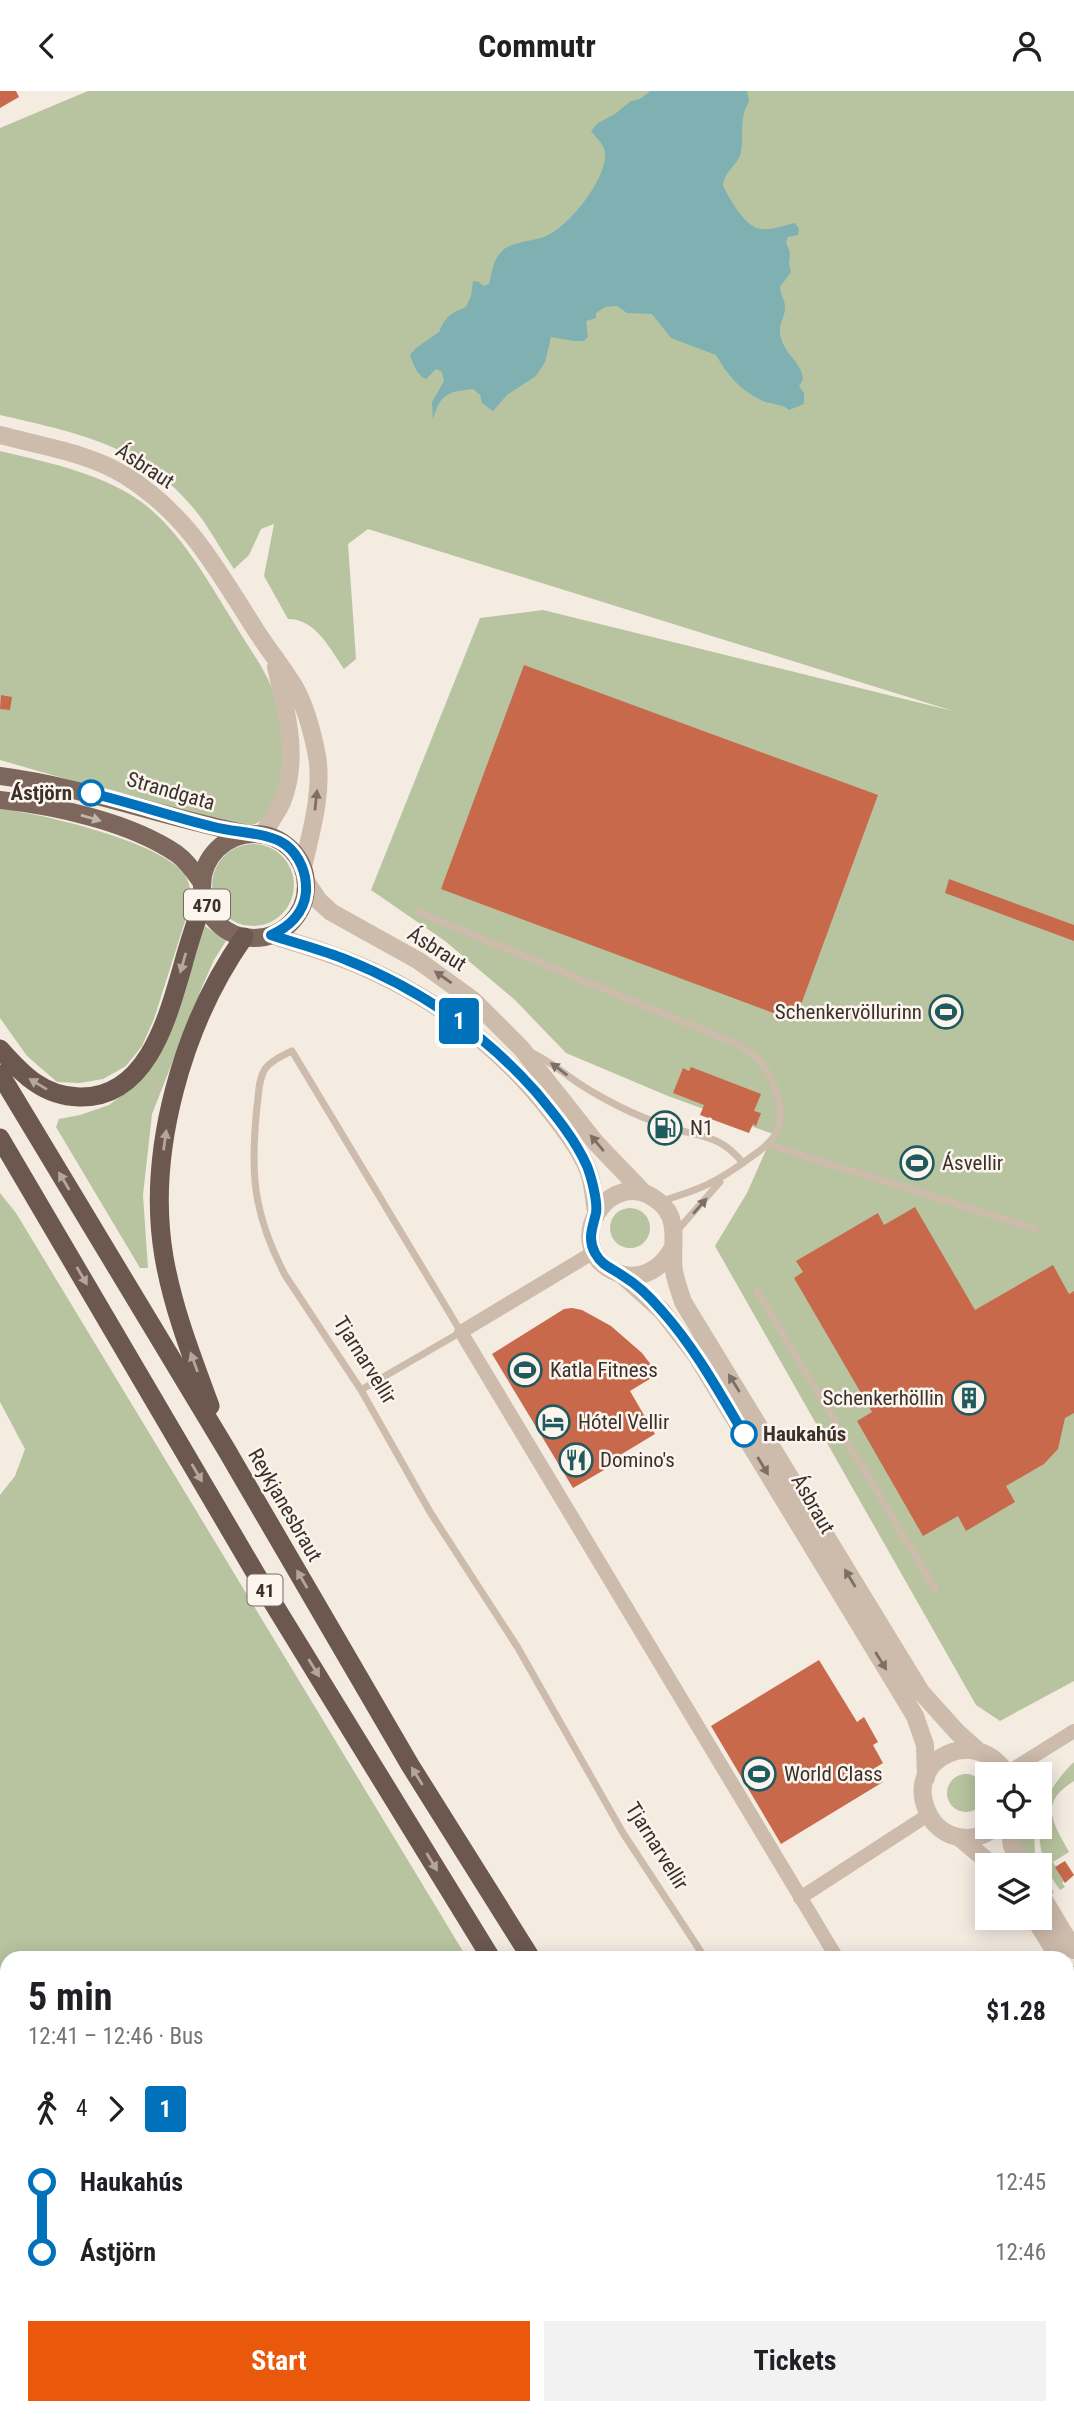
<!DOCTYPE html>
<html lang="en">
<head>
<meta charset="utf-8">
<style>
	:root { --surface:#fff; --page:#f2f2f2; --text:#202124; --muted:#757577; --accent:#ea580c }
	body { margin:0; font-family:"Roboto Condensed",sans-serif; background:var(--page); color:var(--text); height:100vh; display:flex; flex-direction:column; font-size:26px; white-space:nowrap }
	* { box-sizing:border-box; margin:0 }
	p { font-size:23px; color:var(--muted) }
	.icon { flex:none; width:38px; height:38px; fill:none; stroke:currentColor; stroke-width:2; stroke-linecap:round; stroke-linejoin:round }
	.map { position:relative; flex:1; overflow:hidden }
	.side { position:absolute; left:0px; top:1860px; width:1074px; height:464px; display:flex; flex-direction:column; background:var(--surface); border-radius:21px 21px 0 0; box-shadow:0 4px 18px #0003 }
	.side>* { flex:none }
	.badge { padding:0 14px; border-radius:5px; font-size:24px; line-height:46px }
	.tools { position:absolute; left:975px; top:1671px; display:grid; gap:14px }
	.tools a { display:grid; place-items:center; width:77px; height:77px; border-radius:0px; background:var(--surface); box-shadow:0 4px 18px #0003; font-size:35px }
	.map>.badge { position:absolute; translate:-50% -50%; box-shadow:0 0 0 4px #fff }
	.legs { display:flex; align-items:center; gap:10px; height:77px; padding:0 28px; font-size:23px }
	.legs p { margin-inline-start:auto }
	.head { display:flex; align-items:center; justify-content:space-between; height:119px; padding:0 28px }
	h1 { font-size:38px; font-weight:700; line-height:52px }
	.cta { display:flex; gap:14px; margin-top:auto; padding:14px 28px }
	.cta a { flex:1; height:80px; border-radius:0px; background:var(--accent); color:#fff; font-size:28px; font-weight:700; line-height:80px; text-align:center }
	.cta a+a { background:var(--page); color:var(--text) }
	ul { padding:0 28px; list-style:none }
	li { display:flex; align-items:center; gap:24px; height:70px; font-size:26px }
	li i { display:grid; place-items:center; width:10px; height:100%; margin:0 9px; background:currentColor }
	li i::after { content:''; width:18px; height:18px; margin:-9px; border:5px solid; border-radius:50%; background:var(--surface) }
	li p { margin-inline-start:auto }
	li:first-child i { background:linear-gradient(#0000 50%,currentColor 0) }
	li:last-child i { background:linear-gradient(currentColor 50%,#0000 0) }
	header { display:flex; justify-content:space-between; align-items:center; height:91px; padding:0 28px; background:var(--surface); font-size:32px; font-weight:700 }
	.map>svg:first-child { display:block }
</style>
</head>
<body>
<header><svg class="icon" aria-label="back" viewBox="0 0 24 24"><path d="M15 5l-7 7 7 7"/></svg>Commutr<svg class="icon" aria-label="person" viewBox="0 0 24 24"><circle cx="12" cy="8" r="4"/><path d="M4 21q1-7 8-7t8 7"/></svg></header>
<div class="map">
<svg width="1074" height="2323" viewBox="0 0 1074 2323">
	<rect width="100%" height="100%" fill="#f4ebe1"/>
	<path fill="#b8c4a0" d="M88,0H1074V1590L1000,1630L976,1614L715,1155L747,1102L773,1043L668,1005L566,962L515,909L445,850L371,799L480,527L543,519L953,620L368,438L348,453L356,568L344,578C330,558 316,528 288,528L264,485L274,433L261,438L249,464L234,478C223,462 213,444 202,428C148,355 82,343 0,324V37Z
		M0,360C50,372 107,383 148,416C186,448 210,494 236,535C250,559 269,583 276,609C285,638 284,665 281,693C277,719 263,736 237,737L0,669Z
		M0,718C40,722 163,751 185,784C192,795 191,809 188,821L154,928L142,955L126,975L103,988L80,992L57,991L27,965L0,927Z
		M212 794a41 41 0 1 1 82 0a41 41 0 1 1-82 0Z
		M205,835L226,850L214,869L202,896L152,1023L143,1104L148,1177H140L56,1036L59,1028L80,1024L109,1014L125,1002L152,975L164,956Z
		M0,1102L16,1122L467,1867H7V1964L0,1956V1404L15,1385L25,1358L0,1311Z
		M610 1137a20 20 0 1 1 40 0a20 20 0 1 1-40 0Z
		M1074,1671V1690C1038,1712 1053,1731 1069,1761L1053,1771L1064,1790L1062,1792L1065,1796L1060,1799C1027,1755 1035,1708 1074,1671Z
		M947 1702a19 19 0 1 1 38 0a19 19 0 1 1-38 0Z
		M1017,1736H1034L1035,1765L1054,1802L1048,1805L1040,1791V1774H1029L1023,1766Z
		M76,2317H739L743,2323H76Z"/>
	<path fill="#7fb0b2" d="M650,0H747L749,11C739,25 744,44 741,61C739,73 724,80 723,95C730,108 745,137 762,138C773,139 785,134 795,132L799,138L798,144L788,146L786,151L790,162L789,172L791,181L780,196C780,204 786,210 785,218C784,230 776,235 782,250C787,265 802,272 803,289L799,295L804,302V313L789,319C781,312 773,314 763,310C742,301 727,284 716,264L671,247L652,223L627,222L617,215L605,216L596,222V227L586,230L588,246L584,250H574L551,246L545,271L536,285L507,304L493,320L482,312L480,304L473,298C448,301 440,302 433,329L432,311L444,290L442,281L436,278L426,288C417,285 413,272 410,264L416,257L439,241C445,226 451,222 466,216L471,205L473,190L479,191L483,195L489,193C492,181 493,168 503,159C512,151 532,150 544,146C568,137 607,88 605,62C604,52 596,47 591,40L598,32L615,23L631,10L640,8Z"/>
	<path fill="#c8694b" d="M0,0H16L19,6L0,17Z
		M524,574L878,704L795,930L441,798Z
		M1,604L12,606L10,619L0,618Z
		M949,788L1074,834V850L945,802Z
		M691,976L761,1003L754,1020L761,1022L756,1035L753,1033L749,1042L700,1024L704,1014L673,1002L683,977L689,980Z
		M915,1116L975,1219L1053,1174L1069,1203L1074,1200V1322L1065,1327L1058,1358L1044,1373L1006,1395L1015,1411L966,1440L958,1425L923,1445L857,1330L872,1321L794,1187L803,1181L796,1170L878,1122L884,1134Z
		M572,1217L582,1219L611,1235L642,1262L658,1283L630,1300L655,1343L602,1375L604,1379L573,1397L492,1263L564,1218Z
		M819,1569L857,1631L864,1626L878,1651L873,1654L883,1672L875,1677L883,1691L781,1753L711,1635Z
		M1065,1770L1074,1784L1065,1792L1055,1776Z
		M1068,1948L1074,1958V2087L1068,2091Z
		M0,2072L7,2074V2119L0,2117Z
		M0,2191L7,2193V2240L0,2238Z"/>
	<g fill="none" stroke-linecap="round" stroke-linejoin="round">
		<path stroke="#cdbbac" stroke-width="7" d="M418,821L739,954C760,968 770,978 777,1003C781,1016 782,1032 775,1044C769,1053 760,1060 751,1066C719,1090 700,1099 661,1110
			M532,962C550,970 562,981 578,992C609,1012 647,1030 682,1040C710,1047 723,1048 743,1072
			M767,1053L1036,1138
			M675,1142L720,1091
			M757,1200L935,1498
			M361,1299L461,1241L292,960C282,965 272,969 265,978C258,989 259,1003 257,1015C250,1083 253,1122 285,1184L361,1299L430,1421L518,1557L623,1742L705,1867
			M987,2317L991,2323"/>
		<path stroke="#cdbbac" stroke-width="14" d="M594,1161L461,1241L837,1867
			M1007,1682L1074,1640
			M800,1807L928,1724
			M0,1958L7,1966
			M0,2148L7,2149
			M1068,2243L1074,2252
			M56,2323V2317"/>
		<path stroke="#cdbbac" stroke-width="18" d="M0,344C42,355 89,362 126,385C189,425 216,477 255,538C267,557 282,575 294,595C305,614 313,644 317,665C323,701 311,741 303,776
			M262,744C269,733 277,722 282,711C300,667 286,619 276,576
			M307,792L319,810L331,821L419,870L473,909L521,957L596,1052L644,1102
			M271,844C306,855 340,865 372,880C444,913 506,962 554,1025C567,1042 580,1059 588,1079C593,1092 594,1107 596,1121
			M672,1158C660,1180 637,1192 613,1180C560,1154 610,1072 658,1110C682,1128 670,1155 674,1180C676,1191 680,1201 683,1211L921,1601L957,1641L977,1659
			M622,1184L662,1220L696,1264L915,1625L925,1654L926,1687
			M996,1736C983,1746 967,1750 951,1744C939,1739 930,1729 926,1717C906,1666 979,1634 1007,1684
			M1009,1736L1012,1755L1022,1774
			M960,1747L992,1774
			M1040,1802L1074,1859
			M1034,1827L1059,1867
			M1068,1882L1074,1893"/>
		<path stroke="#7d675c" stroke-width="18" d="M0,685C85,696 164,727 248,743
			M0,709C56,715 130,731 177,763C188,771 195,782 202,792
			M202 795a52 52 0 1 1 104 0a52 52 0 1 1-104 0Z"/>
		<path stroke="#6c584f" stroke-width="19" d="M0,958C22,983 43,1005 79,1006C148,1008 168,925 183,874C189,851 197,829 204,807
			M0,983L226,1358L410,1674L531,1867
			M0,1047L270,1507L491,1867
			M210,1315C192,1266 173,1218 164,1166C146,1061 183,933 244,846
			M789,2317L792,2323
			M829,2317L832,2323"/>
	</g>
	<defs><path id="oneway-solid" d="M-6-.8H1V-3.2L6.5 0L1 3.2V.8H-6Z" transform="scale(1.75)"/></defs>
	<g fill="#7d6f65">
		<use href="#oneway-solid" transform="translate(316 709) rotate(-84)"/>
		<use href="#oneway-solid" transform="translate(443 886) rotate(-145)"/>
		<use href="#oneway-solid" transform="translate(559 978) rotate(-143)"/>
		<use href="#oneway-solid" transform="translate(597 1052) rotate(-130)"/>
		<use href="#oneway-solid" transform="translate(700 1115) rotate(-49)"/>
		<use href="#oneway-solid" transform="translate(734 1292) rotate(-122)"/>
		<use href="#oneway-solid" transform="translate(763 1375) rotate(59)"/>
		<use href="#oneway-solid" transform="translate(850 1487) rotate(-121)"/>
		<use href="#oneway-solid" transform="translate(881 1570) rotate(58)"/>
	</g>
	<use fill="#c2b5ac" href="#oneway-solid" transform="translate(91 727) rotate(16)"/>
	<g fill="#b4a69e">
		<use href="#oneway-solid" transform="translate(183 872) rotate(106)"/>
		<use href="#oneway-solid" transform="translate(38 993) rotate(-149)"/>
		<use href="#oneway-solid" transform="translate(165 1049) rotate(-82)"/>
		<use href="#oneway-solid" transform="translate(64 1090) rotate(-121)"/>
		<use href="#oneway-solid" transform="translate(82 1185) rotate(60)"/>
		<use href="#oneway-solid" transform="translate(194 1271) rotate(-110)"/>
		<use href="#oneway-solid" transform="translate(197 1382) rotate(60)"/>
		<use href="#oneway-solid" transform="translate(302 1488) rotate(-120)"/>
		<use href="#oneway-solid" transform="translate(314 1577) rotate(58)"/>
		<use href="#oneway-solid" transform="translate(417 1685) rotate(-122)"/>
		<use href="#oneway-solid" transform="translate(432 1771) rotate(59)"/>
	</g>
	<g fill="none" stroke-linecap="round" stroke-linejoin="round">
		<defs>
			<path id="line-1" d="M91,702C132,712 173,726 214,736C236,742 269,741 286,754C300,765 307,783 306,801C304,822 289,836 271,844C295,852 319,858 342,867C416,896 483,941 536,1001C555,1024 575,1048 587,1075C591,1085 598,1111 596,1122C593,1136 587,1147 595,1162C602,1175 612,1177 623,1185C638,1194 651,1207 662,1220C695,1257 719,1301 744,1343"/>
		</defs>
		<use href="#line-1" stroke="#fff" stroke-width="16"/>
		<use href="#line-1" stroke="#0072bc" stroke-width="10"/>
	</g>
	<defs>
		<symbol id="stadium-ring" viewBox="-11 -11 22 22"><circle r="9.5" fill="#fbf5ee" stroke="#1f5a5e" stroke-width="1.5"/><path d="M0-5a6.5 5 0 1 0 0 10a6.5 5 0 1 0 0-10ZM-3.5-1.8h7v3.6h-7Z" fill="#1f5a5e"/></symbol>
		<symbol id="fuel-ring" viewBox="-11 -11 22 22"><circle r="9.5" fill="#fbf5ee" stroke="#1f5a5e" stroke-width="1.5"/><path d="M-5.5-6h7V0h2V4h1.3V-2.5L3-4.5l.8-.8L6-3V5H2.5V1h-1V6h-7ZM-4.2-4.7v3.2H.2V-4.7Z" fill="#1f5a5e"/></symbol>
		<symbol id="building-ring" viewBox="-11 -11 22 22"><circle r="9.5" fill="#fbf5ee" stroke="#1f5a5e" stroke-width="1.5"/><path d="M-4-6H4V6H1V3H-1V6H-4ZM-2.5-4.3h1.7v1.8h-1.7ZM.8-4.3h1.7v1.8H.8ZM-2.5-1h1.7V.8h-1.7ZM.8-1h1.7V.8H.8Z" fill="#1f5a5e"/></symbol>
		<symbol id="hotel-ring" viewBox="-11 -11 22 22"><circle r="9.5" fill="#fbf5ee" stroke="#1f5a5e" stroke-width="1.5"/><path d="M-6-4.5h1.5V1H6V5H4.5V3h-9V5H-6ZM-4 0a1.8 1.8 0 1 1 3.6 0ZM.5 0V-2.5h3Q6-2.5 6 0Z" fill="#1f5a5e"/></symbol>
		<symbol id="restaurant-ring" viewBox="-11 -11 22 22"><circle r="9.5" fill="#fbf5ee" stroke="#1f5a5e" stroke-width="1.5"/><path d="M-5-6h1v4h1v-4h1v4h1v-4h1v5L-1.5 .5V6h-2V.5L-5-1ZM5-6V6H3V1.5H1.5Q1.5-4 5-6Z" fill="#1f5a5e"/></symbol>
	</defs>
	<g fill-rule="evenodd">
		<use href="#stadium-ring" x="927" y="902" width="38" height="38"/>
		<use href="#fuel-ring" x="646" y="1018" width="38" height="38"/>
		<use href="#stadium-ring" x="898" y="1053" width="38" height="38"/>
		<use href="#stadium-ring" x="506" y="1260" width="38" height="38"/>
		<use href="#building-ring" x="950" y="1288" width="38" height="38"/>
		<use href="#hotel-ring" x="534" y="1312" width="38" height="38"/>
		<use href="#restaurant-ring" x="557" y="1350" width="38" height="38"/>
		<use href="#stadium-ring" x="740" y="1664" width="38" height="38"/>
	</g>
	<g fill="#fff" stroke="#0072bc" stroke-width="3.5">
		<circle cx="91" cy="702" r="12"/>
		<circle cx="744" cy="1343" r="12"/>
	</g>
	<g text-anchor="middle" stroke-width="5" stroke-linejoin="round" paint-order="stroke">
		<g fill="#fbf5ee" stroke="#756b66" stroke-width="2">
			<rect x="184" y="798.5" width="46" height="31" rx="5"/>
			<rect x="247.5" y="1483.5" width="35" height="31" rx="5"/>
		</g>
		<g font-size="19" font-weight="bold" fill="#3b302b">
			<text x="207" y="821">470</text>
			<text x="265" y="1506">41</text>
		</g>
		<g font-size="21" fill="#3b302b" stroke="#fbf5ee">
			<text transform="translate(145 375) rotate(33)" y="7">Ásbraut</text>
			<text transform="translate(171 700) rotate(16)" y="7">Strandgata</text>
			<text transform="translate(437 858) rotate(32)" y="7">Ásbraut</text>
			<text transform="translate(365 1269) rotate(58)" y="7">Tjarnarvellir</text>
			<text transform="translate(813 1413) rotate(60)" y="7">Ásbraut</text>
			<text transform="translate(285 1414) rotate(60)" y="7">Reykjanesbraut</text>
			<text transform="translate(657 1755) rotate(58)" y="7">Tjarnarvellir</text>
		</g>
		<g font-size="21" font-weight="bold" fill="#3b302b" stroke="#fbf5ee" text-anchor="end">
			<text x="72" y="709">Ástjörn</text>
			<text x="763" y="1350" text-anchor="start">Haukahús</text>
		</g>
		<g font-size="21" fill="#3b302b" stroke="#fbf5ee" text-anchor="start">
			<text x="922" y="928" text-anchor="end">Schenkervöllurinn</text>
			<text x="690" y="1044">N1</text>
			<text x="942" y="1079">Ásvellir</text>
			<text x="550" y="1286">Katla Fitness</text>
			<text x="944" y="1314" text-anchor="end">Schenkerhöllin</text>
			<text x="578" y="1338">Hótel Vellir</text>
			<text x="600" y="1376">Domino's</text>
			<text x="784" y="1690">World Class</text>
		</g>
	</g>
</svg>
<div class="tools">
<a><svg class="icon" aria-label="locate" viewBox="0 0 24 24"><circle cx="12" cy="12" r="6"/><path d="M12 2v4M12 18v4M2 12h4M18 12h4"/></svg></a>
<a><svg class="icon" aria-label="layers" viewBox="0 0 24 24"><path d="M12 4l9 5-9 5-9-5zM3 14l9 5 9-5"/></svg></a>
</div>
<b class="badge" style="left:459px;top:930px;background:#0072bc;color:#fff">1</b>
<section class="side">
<div class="head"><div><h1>5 min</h1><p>12:41 – 12:46 · Bus</p></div><b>$1.28</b></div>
<div class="legs"><svg class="icon" aria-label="walk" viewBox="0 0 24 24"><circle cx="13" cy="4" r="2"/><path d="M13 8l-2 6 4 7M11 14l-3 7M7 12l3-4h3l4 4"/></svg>4<svg class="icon" aria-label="forward" viewBox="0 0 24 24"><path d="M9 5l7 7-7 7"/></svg><b class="badge" style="background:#0072bc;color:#fff">1</b></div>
<ul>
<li><i style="color:#0072bc"></i><b>Haukahús</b><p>12:45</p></li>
<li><i style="color:#0072bc"></i><b>Ástjörn</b><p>12:46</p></li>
</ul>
<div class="cta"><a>Start</a><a>Tickets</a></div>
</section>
</div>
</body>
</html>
